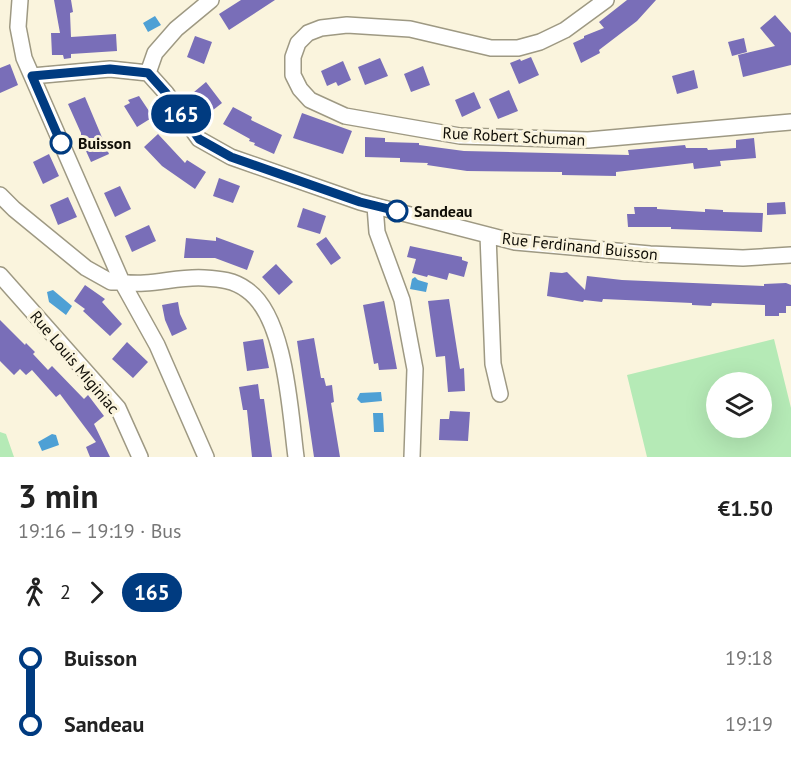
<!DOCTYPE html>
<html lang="en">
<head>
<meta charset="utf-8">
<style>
	:root { --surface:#fff; --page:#f6f6f6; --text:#222; --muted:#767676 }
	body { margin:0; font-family:"PT Sans",sans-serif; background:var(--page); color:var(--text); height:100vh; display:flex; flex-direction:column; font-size:22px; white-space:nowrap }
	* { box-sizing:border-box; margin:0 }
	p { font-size:20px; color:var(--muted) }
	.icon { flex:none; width:33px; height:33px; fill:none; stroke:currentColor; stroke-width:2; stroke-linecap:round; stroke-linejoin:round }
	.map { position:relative; height:457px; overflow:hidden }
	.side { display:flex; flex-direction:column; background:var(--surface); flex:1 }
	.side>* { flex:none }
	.badge { padding:0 12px; border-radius:20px; font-size:21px; line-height:39px }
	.tools { position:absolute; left:706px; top:372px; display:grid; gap:12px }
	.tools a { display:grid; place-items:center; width:66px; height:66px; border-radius:50%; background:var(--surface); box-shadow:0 6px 24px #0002; font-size:30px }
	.map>.badge { position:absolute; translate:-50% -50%; box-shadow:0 0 0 3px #fff }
	.legs { display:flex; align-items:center; gap:9px; height:66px; padding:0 18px; font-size:20px }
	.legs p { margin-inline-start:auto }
	.headline { display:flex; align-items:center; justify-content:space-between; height:102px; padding:0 18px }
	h1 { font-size:33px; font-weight:600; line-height:45px }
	ul { padding:0 18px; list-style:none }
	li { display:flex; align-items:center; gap:21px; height:66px; font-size:22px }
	li i { display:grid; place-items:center; width:9px; height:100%; margin:0 8px; background:currentColor }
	li i::after { content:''; width:15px; height:15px; margin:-8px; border:4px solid; border-radius:50%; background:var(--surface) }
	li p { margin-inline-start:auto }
	li:first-child i { background:linear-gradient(#0000 50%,currentColor 0) }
	li:last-child i { background:linear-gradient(currentColor 50%,#0000 0) }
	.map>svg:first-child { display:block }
</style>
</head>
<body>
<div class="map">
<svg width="791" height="457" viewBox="0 0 791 457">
	<rect width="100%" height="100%" fill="#faf4dd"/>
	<path fill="#b5eab6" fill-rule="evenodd" d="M774,339L791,408V457H647L627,375ZM762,382V428H717V382Z
		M0,432L6,434L14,457H0Z"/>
	<path fill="#4ea0d5" d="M155,16L161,25L148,32L143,23Z
		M415,277L418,280L428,283L426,292L410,289L412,279Z
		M53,290L72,306L66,315L49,302L47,292Z
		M381,392L382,401L361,403L357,399L360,393Z
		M373,413H383L384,432H374Z
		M52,434L56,435L59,445L42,451L38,442Z"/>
	<path fill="#796eb8" d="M54,0H71L73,12L70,13L71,37L116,34L117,51L71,54V58L64,59L63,55H52L51,33H60Z
		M241,0H275L229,30L219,14Z
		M627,0H656L637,21L599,50L600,53L581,63L573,43L584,38V36L604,28L599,22Z
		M775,15L791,33V65L743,77L738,55L775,46L760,28Z
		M195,36L212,42L204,64L187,57Z
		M744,38L747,52L732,56L728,42Z
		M531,57L539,75L519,84L510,63L520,59L521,61Z
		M380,58L388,76L365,85L358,67Z
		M343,61L351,80L338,86L336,82L327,86L321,71Z
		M10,64L18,85L0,93V68Z
		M423,66L430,85L411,92L404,74Z
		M694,70L698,88L677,94L672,76Z
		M206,82L222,103L208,114L195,98L197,96L194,92Z
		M509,90L518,111L498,119L489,99Z
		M474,92L481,108L462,117L455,100Z
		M139,96L153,117L137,127L124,106L130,103L128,100Z
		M85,97L109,154L91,162L81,140V133L68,104Z
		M233,107L252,117L251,120L282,135L274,154L254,145L255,143L249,141L250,139L223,124Z
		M302,113L352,131L343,154L293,138Z
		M158,134L185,163L187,160L206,172L195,189L162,166L144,147Z
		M365,137L385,138V142L419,143V145L464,151L629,155L628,150L685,145L686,148H707L708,150L736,148V140L754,138L756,158L720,161L721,166L694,169L693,163L616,172V176L562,175V172L467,171L427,165L428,163L400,162V158L365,157Z
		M49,154L59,176L43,184L33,162Z
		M219,178L240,186L233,203L213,196Z
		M120,186L131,209L115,217L104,193Z
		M68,197L77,217L58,225L50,205Z
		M785,202L786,214L767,215V203Z
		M634,207H657V209L705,212V209L723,210V212L763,213L762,232L671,229V227H628L627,214H635Z
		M303,208L326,216L320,234L297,227Z
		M149,225L156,241L132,252L125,236Z
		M216,237L254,251L247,270L215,258H184L186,238L216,241Z
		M326,237L341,258L331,265L316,244Z
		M410,246L462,257V260L468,262L464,277L449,273L447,280L428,275L427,277L412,273L416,259L407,257Z
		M276,264L293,282L279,295L262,277Z
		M550,272L562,273L567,272L585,290L587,276L622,280L764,286V284L786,283L791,285V306H786V313H779V316H765V305L712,303L711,306L692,305V303L603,299L602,302L584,300L583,302L547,296Z
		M85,285L105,299L102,302L122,324L110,336L83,311L85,309L74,301Z
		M449,299L460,369L464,368L465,391L448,392L445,356L436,357L428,301Z
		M384,301L397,369L379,370L378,363L374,364L363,305Z
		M178,302L180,314L187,329L172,336L165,320L162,305Z
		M0,320L25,345L26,343L35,352L33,354L48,370L52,366L84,399L88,395L104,416L94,424L110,457H90L86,447L96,442L60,394L56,397L32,370L26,375L20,369L14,375L0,361Z
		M314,338L321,378H324L326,386L332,385L334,402L331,403L340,457H314L297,341Z
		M263,339L269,368L247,371L243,342Z
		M127,342L148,362L133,378L112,359Z
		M258,384L260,399H264L265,406L272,457H252L247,410H243L239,387Z
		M450,411L470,412L468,441L439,440L440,419H449Z"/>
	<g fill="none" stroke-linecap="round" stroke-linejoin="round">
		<defs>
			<path id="minor" d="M20,0L18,27L24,58L122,282C149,287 177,276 204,278C220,279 234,280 247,290C286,317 290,412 296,457
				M606,0L565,30L540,42L518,48H491L410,29L347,25L321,28L308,33L298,43L293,57V75L300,89L310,100L345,116L460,136L588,140L791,122
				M148,73L155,53L176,29L211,0
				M32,76L110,69L148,73L166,93L199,139L231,157L360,202L515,242L650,254L743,258L791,255
				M0,195L14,209L86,268L111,282H122L157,345L206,457
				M375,206L377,232L402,300L415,369L412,457
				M488,235L493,364L500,394
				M0,275L118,408L140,457"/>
		</defs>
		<use href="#minor" stroke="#9e9983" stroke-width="18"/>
		<use href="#minor" stroke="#fff" stroke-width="15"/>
	</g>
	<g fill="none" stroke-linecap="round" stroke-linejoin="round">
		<defs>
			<path id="line-1" d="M61,143L32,76L110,69L148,73L166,93L199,139L231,157L360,202L397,211"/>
		</defs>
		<use href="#line-1" stroke="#fff" stroke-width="14"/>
		<use href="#line-1" stroke="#003b80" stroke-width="9"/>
	</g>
	<g fill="#fff" stroke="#003b80" stroke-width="3">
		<circle cx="61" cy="143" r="10"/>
		<circle cx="397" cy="211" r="10"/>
	</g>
	<g text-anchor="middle" stroke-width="6" stroke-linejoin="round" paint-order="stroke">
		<g font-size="16" fill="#100e07" stroke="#faf4dd">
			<text transform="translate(514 136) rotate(3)" y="6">Rue Robert Schuman</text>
			<text transform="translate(580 246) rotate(6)" y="6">Rue Ferdinand Buisson</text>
			<text transform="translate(75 362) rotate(50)" y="6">Rue Louis Miginiac</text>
		</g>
		<g font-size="16" font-weight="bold" fill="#100e07" stroke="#faf4dd" text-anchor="start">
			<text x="78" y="149">Buisson</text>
			<text x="414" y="217">Sandeau</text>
		</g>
	</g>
</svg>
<div class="tools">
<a><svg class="icon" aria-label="layers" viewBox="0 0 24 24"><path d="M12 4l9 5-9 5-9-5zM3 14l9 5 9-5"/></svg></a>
</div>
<b class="badge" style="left:181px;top:114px;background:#003b80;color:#fff">165</b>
</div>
<section class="side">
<div class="headline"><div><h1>3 min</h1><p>19:16 – 19:19 · Bus</p></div><b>€1.50</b></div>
<div class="legs"><svg class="icon" aria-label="walk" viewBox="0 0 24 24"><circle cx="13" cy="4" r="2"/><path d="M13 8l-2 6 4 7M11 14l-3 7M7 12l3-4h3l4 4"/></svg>2<svg class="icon" aria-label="forward" viewBox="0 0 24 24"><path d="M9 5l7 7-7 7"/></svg><b class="badge" style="background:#003b80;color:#fff">165</b></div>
<ul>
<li><i style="color:#003b80"></i><b>Buisson</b><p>19:18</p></li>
<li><i style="color:#003b80"></i><b>Sandeau</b><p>19:19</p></li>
</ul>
</section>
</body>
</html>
